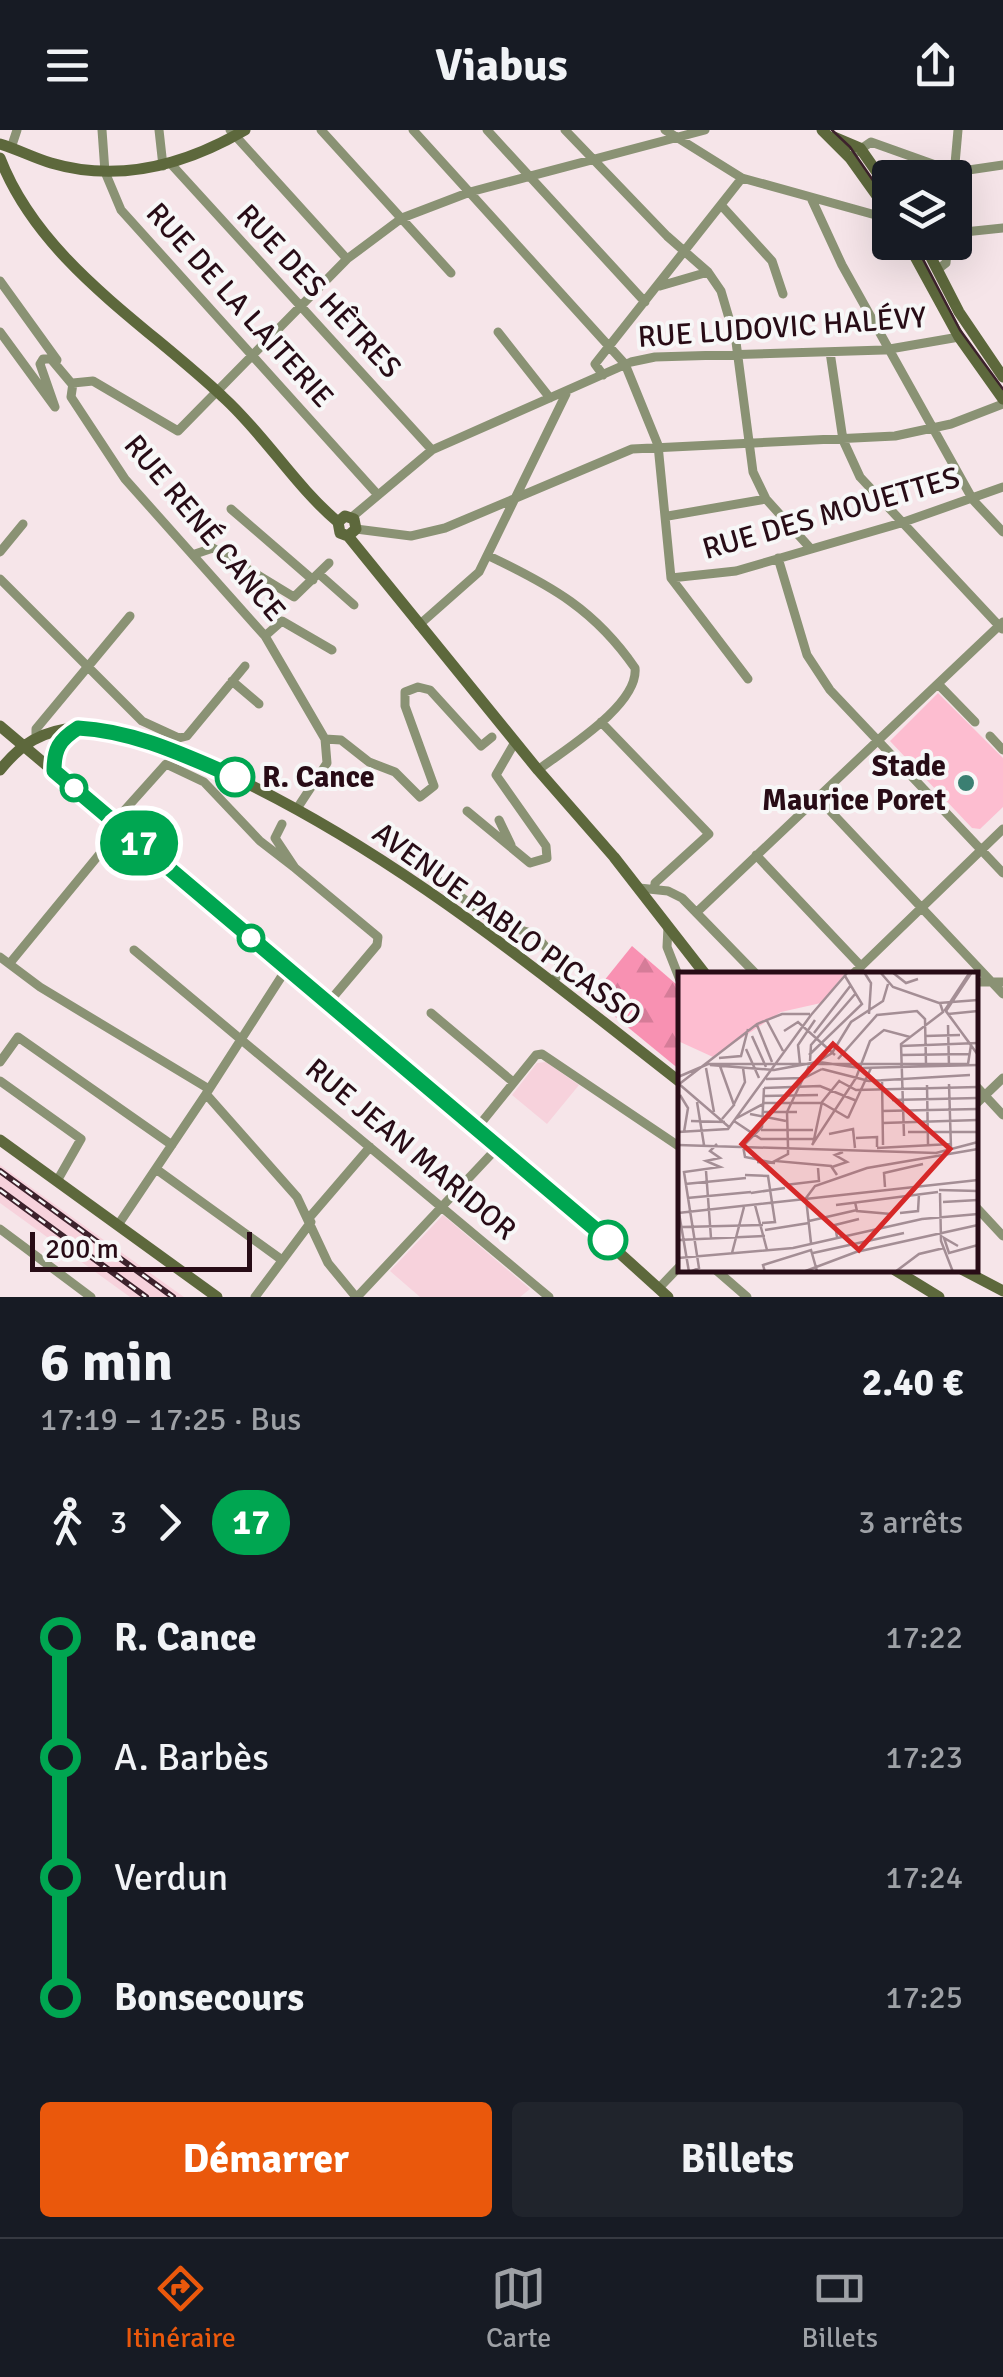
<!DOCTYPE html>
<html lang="fr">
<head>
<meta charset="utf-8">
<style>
	:root { --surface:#171b24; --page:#20242c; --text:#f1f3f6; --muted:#9ea1a6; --line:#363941; --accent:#ea580c }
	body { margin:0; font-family:Signika,sans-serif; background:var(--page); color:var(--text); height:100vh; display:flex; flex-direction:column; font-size:38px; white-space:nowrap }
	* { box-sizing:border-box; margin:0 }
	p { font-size:32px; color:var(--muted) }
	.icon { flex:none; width:55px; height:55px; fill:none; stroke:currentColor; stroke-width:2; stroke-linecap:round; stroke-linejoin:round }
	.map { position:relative; height:1167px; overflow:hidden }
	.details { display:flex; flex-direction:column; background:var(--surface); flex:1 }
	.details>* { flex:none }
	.badge { padding:0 20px; border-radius:32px; font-size:35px; line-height:65px }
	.controls { position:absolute; left:872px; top:30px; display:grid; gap:20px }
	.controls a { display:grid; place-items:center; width:100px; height:100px; border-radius:10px; background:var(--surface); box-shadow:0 10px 40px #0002; font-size:50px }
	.scale { position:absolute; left:30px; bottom:25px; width:222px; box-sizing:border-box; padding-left:10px; border:5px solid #280c16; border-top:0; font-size:28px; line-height:35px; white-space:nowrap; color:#280c16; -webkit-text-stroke:8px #f7f7f7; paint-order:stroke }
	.map>.badge { position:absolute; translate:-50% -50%; box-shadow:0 0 0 5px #fff }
	.legs { display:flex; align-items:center; gap:15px; height:110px; padding:0 40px; font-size:32px }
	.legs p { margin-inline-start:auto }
	.summary { display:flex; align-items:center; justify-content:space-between; height:170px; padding:0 40px }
	h1 { font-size:55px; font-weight:700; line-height:75px }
	.button { display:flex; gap:20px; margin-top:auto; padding:20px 40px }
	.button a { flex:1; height:115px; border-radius:10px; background:var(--accent); color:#fff; font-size:40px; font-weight:700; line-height:115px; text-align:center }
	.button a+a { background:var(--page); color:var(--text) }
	ul { padding:0 40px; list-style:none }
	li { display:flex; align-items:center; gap:35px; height:120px; font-size:38px }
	li i { display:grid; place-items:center; width:15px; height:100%; margin:0 12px; background:currentColor }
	li i::after { content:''; width:25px; height:25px; margin:-12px; border:8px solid; border-radius:50%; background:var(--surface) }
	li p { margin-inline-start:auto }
	li:first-child i { background:linear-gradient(#0000 50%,currentColor 0) }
	li:last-child i { background:linear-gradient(currentColor 50%,#0000 0) }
	header { display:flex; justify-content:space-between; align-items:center; height:130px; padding:0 40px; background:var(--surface); font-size:45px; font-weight:700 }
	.dock { display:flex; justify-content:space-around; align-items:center; height:140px; border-top:2px solid var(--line); background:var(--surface); font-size:28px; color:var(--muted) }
	.dock a { display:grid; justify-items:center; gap:5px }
	.dock .current { color:var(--accent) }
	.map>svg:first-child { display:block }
</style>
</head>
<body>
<header><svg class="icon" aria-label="menu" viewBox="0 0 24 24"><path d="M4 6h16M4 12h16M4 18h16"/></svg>Viabus<svg class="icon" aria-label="share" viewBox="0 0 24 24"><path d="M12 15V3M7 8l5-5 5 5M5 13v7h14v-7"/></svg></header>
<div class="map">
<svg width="1003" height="1167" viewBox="0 0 1003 1167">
	<defs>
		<pattern id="forest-firs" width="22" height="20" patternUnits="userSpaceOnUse" patternTransform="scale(2.5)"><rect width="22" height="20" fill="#f891b2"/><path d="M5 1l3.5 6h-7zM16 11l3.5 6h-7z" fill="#d57c98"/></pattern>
	</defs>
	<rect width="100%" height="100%" fill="#f6e5e9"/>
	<path fill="#f7d2dc" d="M546,932L579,955L547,994L512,965L537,933Z
		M0,1035L108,1113L184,1167H130L0,1073Z
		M443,1085L477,1114L530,1159L520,1167H420L390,1141Z"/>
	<path fill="url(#forest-firs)" d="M632,816L676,854L680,865V940L591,867Z"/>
	<path fill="#fdbdd0" d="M938,563L1003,628V677L980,699L972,698L890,611Z"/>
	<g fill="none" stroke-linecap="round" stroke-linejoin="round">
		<path stroke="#8a9274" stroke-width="9" d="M102,0L105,42L121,80L378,365
			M159,0L163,36
			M230,0L347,129
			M321,0L451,143
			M413,0L625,234L658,315L671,448L748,549
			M487,0L645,172
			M565,0L667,106L708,142L721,161L736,212L753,342L766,369L811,419
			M665,0L742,48L890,89
			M11,18L17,0
			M855,23L871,12L955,42L1003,35
			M171,34L432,320
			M954,45L958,0
			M812,70L842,135L973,370L1003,402
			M721,75L772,131L783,164
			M955,103L1003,98
			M937,140L946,133L948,112
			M0,151L57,230
			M660,156L708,142
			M0,202L55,277L40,234L43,229H51L72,254
			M498,202L550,268
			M830,222L843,310L860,347L1002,499
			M603,245L595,234L742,48
			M231,379L313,450
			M668,386L766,369
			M352,387L432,320L631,232L655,227L884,220L959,207
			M356,399L411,406L445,398L632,319L895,306L951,294L1003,274
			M0,422L23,394
			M195,424L213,418L294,467L329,433
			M489,426C552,456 595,480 635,538C639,575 564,620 538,640
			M778,428L807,525L830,560L1003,743
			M319,444L354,475
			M671,448L736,441L901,393L1003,357
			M0,449L142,591L179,608L187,606L245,536
			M419,495L479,442L566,264
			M265,506L282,491L332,520
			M232,551L259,574
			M938,554L975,592
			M601,592L709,704L655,753V759
			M990,606L1003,620
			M36,608V599L130,486
			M325,609L341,610L369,632L395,642L420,667L434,656L405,576V562L418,557L430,560L481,616L492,607
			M818,668L1003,864
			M298,677L327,633L325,609L265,506L125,349L71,267L73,253L93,251L178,301L347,129L402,88L470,62L705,0
			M467,681L530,733L547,728L546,716L496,645L515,612
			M499,690L511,715
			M114,692L166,634L204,652L260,711L295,738
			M282,694L275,708L295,738L378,807L377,815L328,873
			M756,725L859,834
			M413,732L498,794L535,804L563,838L552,853
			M639,758L668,761L682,768L756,844
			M697,782L1003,492
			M668,797L667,817L680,850
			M134,820L549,1167
			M0,827L40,857L209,959
			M10,833L121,698
			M287,838L206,964L297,1067L328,1133L356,1167
			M853,844L1003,699
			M976,852H1003
			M431,883L513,952
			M0,932L18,907L172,1015
			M0,951L81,1009L57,1051
			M976,956L1003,985
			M976,974L1003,948
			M477,998L536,925L542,924L680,1017
			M156,1039L282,1130
			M976,1077L1003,1106
			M309,1088L370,1017
			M118,1095L206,964
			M0,1099L91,1167
			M716,1140L747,1167
			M659,1158L680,1136
			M255,1167L311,1092
			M357,1167L498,1017"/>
		<path stroke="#5d683c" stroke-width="11" d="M822,0L850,28L890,84
			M834,7L860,18L890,61
			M0,14C17,19 34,28 51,33C119,53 185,35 245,0
			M0,28C40,132 145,193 223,267C265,305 295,356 338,392L340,403L348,406L538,640L614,727L705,844
			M907,112L959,207L1003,269
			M923,112L959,182L1003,247
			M338,392L345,386L354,389L356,399L348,406
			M0,596L552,1062L668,1167
			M0,640C21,614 42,600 77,598C118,596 157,614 194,629C373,705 528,833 680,952
			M54,641L55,620L75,600
			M0,1010L217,1167
			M895,1140L939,1167
			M963,1140L1003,1161"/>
		<path stroke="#3d222c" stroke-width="2.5" d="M832,0L850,17L890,75
			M914,112L960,200L1003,259"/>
		<defs>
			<path id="rail" d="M0,1041L173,1167
				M0,1060L146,1167"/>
		</defs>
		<use href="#rail" stroke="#3d222c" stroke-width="6"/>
		<use href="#rail" stroke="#f7f7f7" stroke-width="2.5" stroke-dasharray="8" stroke-linecap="butt"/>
	</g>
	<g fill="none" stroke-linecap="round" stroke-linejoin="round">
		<defs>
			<path id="line-1" d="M235,647C184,625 134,601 78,598C59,610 54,619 54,641L608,1110"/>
		</defs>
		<use href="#line-1" stroke="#fff" stroke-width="22"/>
		<use href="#line-1" stroke="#00a651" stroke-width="15"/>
	</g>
	<g fill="#fff" stroke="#00a651" stroke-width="5">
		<circle cx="235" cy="647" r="18"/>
		<circle cx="74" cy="658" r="12"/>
		<circle cx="251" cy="808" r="12"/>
		<circle cx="608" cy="1110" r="18"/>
	</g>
	<circle fill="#3b7f72" stroke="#f7f7f7" stroke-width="4" cx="966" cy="653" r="10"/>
	<g text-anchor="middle" stroke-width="8" stroke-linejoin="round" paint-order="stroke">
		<g font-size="30" fill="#280c16" stroke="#f7f7f7">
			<text transform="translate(319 161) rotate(47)" y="10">RUE DES HÊTRES</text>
			<text transform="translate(240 175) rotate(48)" y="10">RUE DE LA LAITERIE</text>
			<text transform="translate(782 197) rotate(-4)" y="10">RUE LUDOVIC HALÉVY</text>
			<text transform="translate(831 383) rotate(-16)" y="10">RUE DES MOUETTES</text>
			<text transform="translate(205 398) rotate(50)" y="10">RUE RENÉ CANCE</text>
			<text transform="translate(507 794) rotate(36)" y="10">AVENUE PABLO PICASSO</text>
			<text transform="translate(411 1019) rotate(40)" y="10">RUE JEAN MARIDOR</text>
		</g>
		<g font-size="30" font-weight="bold" fill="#280c16" stroke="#f7f7f7" text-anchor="end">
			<text x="946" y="646">Stade<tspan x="946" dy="34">Maurice Poret</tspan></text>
		</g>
		<g font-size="30" font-weight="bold" fill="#280c16" stroke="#f7f7f7" text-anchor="start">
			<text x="262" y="657">R. Cance</text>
		</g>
	</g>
	<g transform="translate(678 842)">
		<rect width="300" height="300" fill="#f6e5e9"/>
		<path d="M0,0H168L143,31L103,40L35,85L0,69Z" fill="#fdbdd0"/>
		<path fill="none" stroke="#a48e95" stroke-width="2.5" d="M186,0L193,11L191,42M202,0L215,15L261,31L300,28M214,0L228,11L240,7M294,0L268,39L300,83M270,42L300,39M133,43L170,0M88,47L105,79M79,53L94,90M270,53L271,95M106,59L120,50L157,83M136,61L173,13M74,64L88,95M247,64L282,63M223,74L300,71M68,77L81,106M131,83L184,32L167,4M223,83L291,82M41,86L63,84L70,57M160,87L199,43L239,39L247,47L248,92M132,89L133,73L178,21M141,90L182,96L300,93M122,92L120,73L137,48M32,93L96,98L139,90L154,81L173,50L205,29L210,12M42,94L56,133L44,147M28,96L36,140M144,97L191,109L292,103M0,105L30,92H290L293,73L267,38L292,0M88,107L126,106L144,97M204,107L205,173M161,109L178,118L300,115M1,112L51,155M271,112L273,176M0,113L79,52L104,42H132M249,113L250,172M86,116L142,114L179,129M2,123L10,136L6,160M85,124L140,123M214,128L300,126M19,130L26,173M56,132L67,110L65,96M204,139L300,137M86,140H119M72,142L108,149M170,146L193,96M57,147L87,131H144L170,146M13,149L47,150M56,149L83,167H135M205,151L300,148M83,158H135M0,160L50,157L133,43M230,160H300M151,162L175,157L177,176M226,164L223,72L265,40L262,31M178,166L199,165V175M135,172L144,130L162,108M0,173L258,181L300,170M134,173L178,106L192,69L206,58L232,65M65,174L84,155L86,116M65,174L67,185L97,191L79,190M110,174V182L97,189L153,194L159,203M110,174L109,140L131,94M199,176L273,172M154,195L169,190L157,183L165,180M28,199L33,266M67,203L90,204L97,250L84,251M7,212L68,206M107,213L141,209L140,196M207,215L206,201L245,192M261,218L300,219M73,221L107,216M262,221L263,269L275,300M9,226L73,220M177,230L179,239L213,242M265,230L300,228M77,233L89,278M158,233L260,220M0,241L300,208M1,241L11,300M222,241L240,239L241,222M131,249L179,238M4,255L85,253M87,258L131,251M159,265L157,253L181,247M0,268L87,264M133,271L128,226L137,214L189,196L300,177M280,274L266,266L271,281L300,273M54,281L66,235M135,281L226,261M0,286L115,276L244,247L300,242M12,300L21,296L6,200L42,195L28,189L42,186L32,179L39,172M87,300L85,293L133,278L139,299M125,300L178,280L300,253M217,300L241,282L266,276"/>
		<path fill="#d62828" fill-opacity="0.15" stroke="#d62828" stroke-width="5" d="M155,72L272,177L181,278L64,172Z"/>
		<rect width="300" height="300" fill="none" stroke="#280c16" stroke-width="5"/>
	</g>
</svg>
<div class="controls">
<a><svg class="icon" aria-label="layers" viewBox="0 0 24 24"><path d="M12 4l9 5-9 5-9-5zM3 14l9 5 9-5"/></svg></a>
</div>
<div class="scale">200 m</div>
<b class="badge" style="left:139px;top:713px;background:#00a651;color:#fff">17</b>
</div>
<section class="details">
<div class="summary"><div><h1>6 min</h1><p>17:19 – 17:25 · Bus</p></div><b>2.40 €</b></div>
<div class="legs"><svg class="icon" aria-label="walk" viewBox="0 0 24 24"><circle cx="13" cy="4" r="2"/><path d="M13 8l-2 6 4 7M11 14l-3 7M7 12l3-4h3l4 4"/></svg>3<svg class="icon" aria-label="forward" viewBox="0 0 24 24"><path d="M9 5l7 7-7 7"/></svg><b class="badge" style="background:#00a651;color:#fff">17</b><p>3 arrêts</p></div>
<ul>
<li><i style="color:#00a651"></i><b>R. Cance</b><p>17:22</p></li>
<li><i style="color:#00a651"></i><span>A. Barbès</span><p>17:23</p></li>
<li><i style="color:#00a651"></i><span>Verdun</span><p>17:24</p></li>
<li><i style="color:#00a651"></i><b>Bonsecours</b><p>17:25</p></li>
</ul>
<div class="button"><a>Démarrer</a><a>Billets</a></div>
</section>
<nav class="dock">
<a class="current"><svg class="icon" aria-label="directions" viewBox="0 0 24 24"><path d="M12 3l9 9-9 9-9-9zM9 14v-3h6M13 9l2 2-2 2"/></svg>Itinéraire</a>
<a><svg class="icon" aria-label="map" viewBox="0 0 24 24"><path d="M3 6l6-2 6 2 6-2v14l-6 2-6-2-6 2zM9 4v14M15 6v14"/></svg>Carte</a>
<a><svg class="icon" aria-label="tickets" viewBox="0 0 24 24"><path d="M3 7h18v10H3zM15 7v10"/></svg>Billets</a>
</nav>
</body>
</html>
